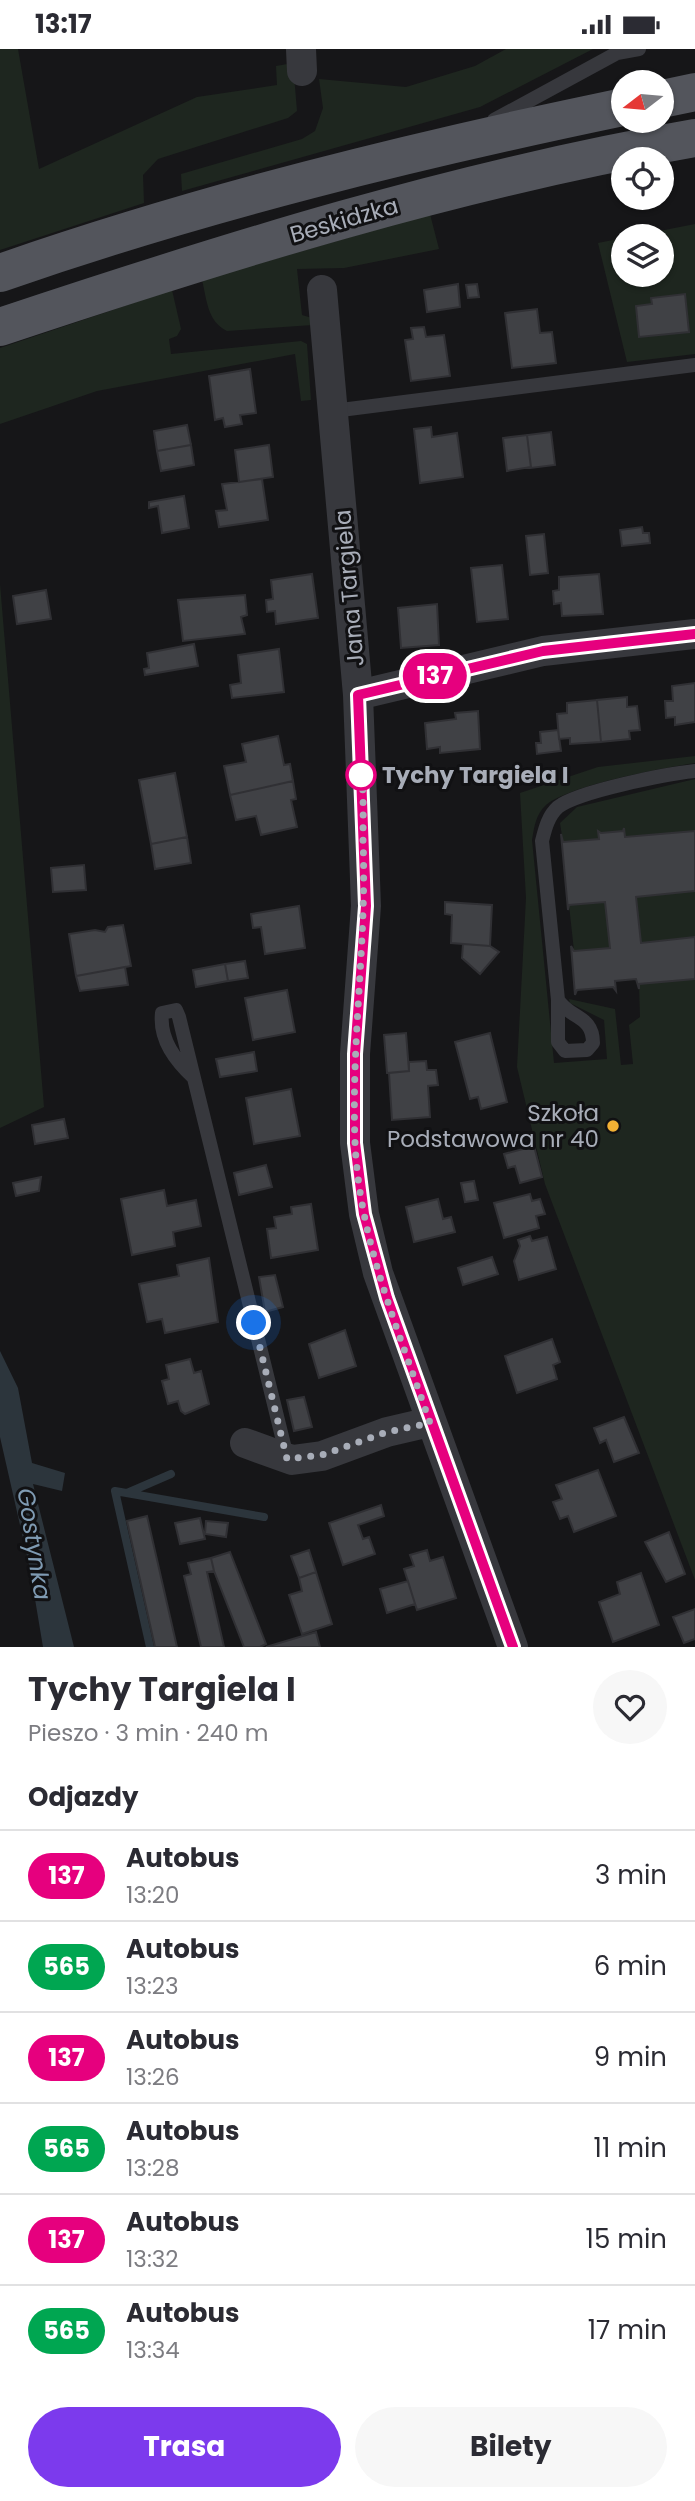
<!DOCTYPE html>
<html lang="pl">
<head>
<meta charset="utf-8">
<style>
	:root { --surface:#fff; --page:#f7f7f7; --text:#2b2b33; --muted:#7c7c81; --line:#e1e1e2; --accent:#7c3aed }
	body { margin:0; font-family:Poppins,sans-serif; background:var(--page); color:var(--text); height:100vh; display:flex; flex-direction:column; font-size:26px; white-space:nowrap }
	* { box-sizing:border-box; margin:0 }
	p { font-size:23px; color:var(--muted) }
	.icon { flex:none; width:38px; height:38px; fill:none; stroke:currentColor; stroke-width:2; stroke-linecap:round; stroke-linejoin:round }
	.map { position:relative; height:1598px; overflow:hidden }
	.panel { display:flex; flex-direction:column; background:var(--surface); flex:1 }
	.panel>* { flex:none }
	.badge { padding:0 14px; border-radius:23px; font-size:24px; line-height:46px }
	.needle { width:46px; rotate:254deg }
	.tools { position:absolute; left:611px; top:21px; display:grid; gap:14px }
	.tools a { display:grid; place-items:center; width:63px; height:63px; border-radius:50%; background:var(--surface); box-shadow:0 2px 5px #0004; font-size:35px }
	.you { position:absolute; width:35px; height:35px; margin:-18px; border:5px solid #fff; border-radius:50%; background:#1a73e8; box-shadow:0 0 0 10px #1a73e833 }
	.map>.badge { position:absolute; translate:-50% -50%; box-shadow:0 0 0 4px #fff }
	h2 { padding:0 28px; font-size:26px; line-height:63px }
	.round { display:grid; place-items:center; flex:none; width:74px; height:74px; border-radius:37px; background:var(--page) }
	.headline { display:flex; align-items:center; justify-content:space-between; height:119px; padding:0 28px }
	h1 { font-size:33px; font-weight:700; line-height:52px }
	.primary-button { display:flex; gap:14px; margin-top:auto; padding:14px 28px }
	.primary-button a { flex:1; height:80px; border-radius:42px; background:var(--accent); color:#fff; font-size:28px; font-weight:700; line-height:80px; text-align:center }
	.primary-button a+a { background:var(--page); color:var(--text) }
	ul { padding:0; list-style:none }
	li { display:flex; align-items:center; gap:21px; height:91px; padding:0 28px; border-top:2px solid var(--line) }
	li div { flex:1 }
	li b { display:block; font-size:26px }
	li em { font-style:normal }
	li .badge { min-width:77px; font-weight:700; text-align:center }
	.status { display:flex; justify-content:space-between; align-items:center; height:49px; padding:0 35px; background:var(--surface); direction:ltr }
	.status svg { height:19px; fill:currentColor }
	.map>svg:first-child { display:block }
</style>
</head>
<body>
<div class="status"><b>13:17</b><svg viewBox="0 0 49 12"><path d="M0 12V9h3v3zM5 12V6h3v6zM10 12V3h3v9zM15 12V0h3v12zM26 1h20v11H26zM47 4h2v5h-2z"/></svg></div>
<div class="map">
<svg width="695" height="1598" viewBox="0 0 695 1598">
	<rect width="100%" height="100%" fill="#161618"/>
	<path fill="#1e261f" d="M0,0H18L39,120L197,48L277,36L276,17L293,14L297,62L288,69L158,110L143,126L144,154L0,201Z
		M506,0H593L480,58L182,142L181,125L302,90L315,82L323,59L319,30L406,38L475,17Z
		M430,165L439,200L344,219L297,220L302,266L312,269L313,276L227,282C207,272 207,251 202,231Z
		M695,175V305L627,313L598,194L623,189V226H662V187H634Z
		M172,241L181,280L177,287L169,290L171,305L301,292L307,295L311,351L301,352L295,305L97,342L0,375V299Z
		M0,535L44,1058L0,1079Z
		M695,707V714C662,719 570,736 546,756C536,765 534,778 532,791L554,1014L607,1010L604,971L570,954L569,950L615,960L621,1016L633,1015L629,976L640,968L639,935L695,930V1531L545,1135L517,1018L526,849L520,744L598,718Z
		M695,730V782L625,788L624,779L623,782L601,784L599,782V790L563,793L560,774L577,758Z
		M695,842V888L641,894L636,848Z
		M605,853L610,899L574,902L569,856Z"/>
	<path fill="#2c353c" d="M0,1302L18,1339L32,1414L65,1424L62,1442L33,1435L74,1598H43L30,1520L0,1388Z"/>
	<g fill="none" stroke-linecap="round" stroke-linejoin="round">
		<path stroke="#2c353c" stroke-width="8" d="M127,1444L171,1425
			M150,1598L115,1442L264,1468"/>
	</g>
	<path fill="#404145" stroke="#303034" stroke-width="2" d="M458,235L460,258L427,263L424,241Z
		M477,235L479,248L468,249L466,236Z
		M685,245L689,283L639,288L636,257L652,255L651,249Z
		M537,260L540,284L552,283L556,314L512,319L505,264Z
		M424,278L426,288L444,286L450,327L411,332L405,291L413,290L411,279Z
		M250,320L256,364L240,366L242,375L225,378L223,369L215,371L209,327Z
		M187,376L191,396L157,402L154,382Z
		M431,378L432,388L457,384L463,428L420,434L414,380Z
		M551,383L555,416L531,419L527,386Z
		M527,386L531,418L507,422L503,389Z
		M191,396L194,416L161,422L157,402Z
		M269,396L273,428L239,433L235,401Z
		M262,430L268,471L219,478L216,462L227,461L222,435Z
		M184,447L189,479L162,484L158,457L149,459V453Z
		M642,478L643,484H649L650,494L622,497L620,481Z
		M544,485L548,524L530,526L526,487Z
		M502,516L508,570L477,573L471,519Z
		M312,525L318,569L276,575L275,562L267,563L266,551L273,550L271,531Z
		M599,525L603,565L562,567L561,554L554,555L553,542L559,541V528Z
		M46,541L51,570L17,575L13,547Z
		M245,546L247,566L241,568L245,585L183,592L178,551Z
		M437,555L439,596L401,599L398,559Z
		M194,595L198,617L145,626L144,620L149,619L147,604Z
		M279,600L284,643L232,649L230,636L241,634L238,606Z
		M695,634V673L675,676V668L666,669L665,652H673L672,637Z
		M627,648V658L637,657L640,681L629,682L630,690L601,693L597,651Z
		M597,651L601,693L570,695V689L559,690L557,665L567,664V654Z
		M478,662L480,700L440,704V698L427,700L425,674L456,670L455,664Z
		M558,681L561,702L537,705L536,694H541L540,683Z
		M278,687L284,716L290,715L293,732L230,746L224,717L246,713L242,695Z
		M175,724L187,788L151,795L139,731Z
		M293,732L296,750L291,751L297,778L261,786L256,767L236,771L230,746Z
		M624,779L625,788L695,782V842L636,848L641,894L695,888V930L639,935V940L636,930L615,932L616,942L613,938L577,941L575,946L571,897L574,902L610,899L605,853L569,856L568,861L561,785L563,793L599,790L598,782L601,784L623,782Z
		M187,788L191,814L155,820L151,795Z
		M84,816L86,841L53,843L51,819Z
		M445,853L492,856L490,897L451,894L452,866L445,865Z
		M299,857L305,899L265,905L261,878L253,879L251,865Z
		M123,876L131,917L76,927L69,885L95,881L105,883L108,878Z
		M463,895L490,897L499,903L480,925L462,909Z
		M245,912L248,929L228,932L225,915Z
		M225,915L228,932L196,938L193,921Z
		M125,918L128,936L80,942L76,927Z
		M287,941L295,983L253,991L245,949Z
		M406,984L409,1022L387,1024L384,986Z
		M490,984L507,1053L481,1060L478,1048L470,1050L455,993Z
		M254,1003L257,1022L220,1028L216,1010Z
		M426,1012L427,1021H436L438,1036L428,1037L430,1068L392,1071L389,1024L409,1022V1013Z
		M291,1040L300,1087L254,1095L246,1049Z
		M64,1070L68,1089L35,1095L32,1076Z
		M534,1097L542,1128L520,1134L515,1117L508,1119L504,1105Z
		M266,1116L272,1138L239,1146L234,1124Z
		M41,1128L39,1142L16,1147L13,1134Z
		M474,1132L478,1151L465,1153L461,1134Z
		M164,1141L167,1157L196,1151L201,1177L173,1183L175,1197L132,1206L121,1150Z
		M530,1145L532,1152L540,1150L545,1165L536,1167L539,1179L504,1189L494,1154Z
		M438,1150L443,1170L451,1168L455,1183L414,1193L406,1158Z
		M311,1155L318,1201L271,1209L267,1180L276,1179L274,1168L292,1165L291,1158Z
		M530,1187L532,1192L547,1188L556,1220L519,1231L514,1212L520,1197L518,1191Z
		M492,1208L498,1225L463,1236L458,1219Z
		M209,1209L218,1273L165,1284L162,1270L147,1273L139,1235L179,1227L177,1216Z
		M275,1226L283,1258L265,1263L259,1228Z
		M345,1281L356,1317L319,1329L309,1295Z
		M552,1290L560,1313L553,1316L557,1330L517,1344L505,1307Z
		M190,1310L194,1324L201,1322L209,1355L185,1365L181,1362L178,1352L168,1355L162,1332L169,1330L166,1316Z
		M304,1348L312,1378L294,1382L287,1351Z
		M624,1368L639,1404L614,1413L606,1391L600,1394L594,1379Z
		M598,1421L616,1467L574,1483L568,1467L560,1470L553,1453L562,1450L556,1436Z
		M381,1456L384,1467L358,1476L363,1490L369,1488L375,1505L343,1516L329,1474Z
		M147,1467L177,1598H155L127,1472Z
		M200,1469L205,1490L180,1495L175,1474Z
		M206,1472L228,1474L226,1488L205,1485Z
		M669,1483L685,1525L666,1533L645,1493Z
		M309,1501L316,1523L299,1529L291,1507Z
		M427,1501L430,1512L443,1508L456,1549L417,1561L404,1520L414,1517L410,1506Z
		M230,1503L266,1595L260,1598H244L214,1522L211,1509Z
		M211,1509L214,1522L207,1523L224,1598H201L184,1527L191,1525L188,1514Z
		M316,1523L332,1575L302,1585L289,1546L302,1542L299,1529Z
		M641,1524L659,1576L613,1593L599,1553L620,1545L617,1533Z
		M408,1532L415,1555L387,1564L380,1540Z
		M695,1560V1590L684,1594L673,1568Z
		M316,1583L320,1598H266Z"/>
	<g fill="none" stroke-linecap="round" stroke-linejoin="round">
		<path stroke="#37383d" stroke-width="14" d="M494,71L617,4L639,0
			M333,362L695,316
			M558,951C570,970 593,966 593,994L587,1001L565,1002L558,993V951L542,792C545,780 548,767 558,758C579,742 667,725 695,722
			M194,1029C176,1012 159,991 162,964L176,961L179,968L287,1408"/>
		<path stroke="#37383d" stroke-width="30" d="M301,0L302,22
			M322,241L358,646L361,724L366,857L355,1005V1094L364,1165L378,1224L513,1598
			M358,646L543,602L695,585
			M245,1394L292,1411L322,1407L387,1383L430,1373"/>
		<path stroke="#53555c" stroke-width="38" d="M662,50L695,43
			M0,224C204,153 412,102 623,58
			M0,278C228,202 458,130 695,89"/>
	</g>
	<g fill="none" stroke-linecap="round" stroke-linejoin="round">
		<defs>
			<path id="line" d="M513,1598L387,1249L364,1165L355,1094V1005L366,857L358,646L543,602L695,585"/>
		</defs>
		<use href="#line" stroke="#fff" stroke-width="16"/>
		<use href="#line" stroke="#e6007e" stroke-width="10"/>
		<path stroke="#a8adb8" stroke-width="7" stroke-dasharray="0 12.6" d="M254,1274L287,1410L322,1406L387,1383L430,1374C399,1282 359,1191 355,1093C351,992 367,892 363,791C363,771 364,739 361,726"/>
	</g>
	<circle fill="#fff" stroke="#e6007e" stroke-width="3.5" cx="361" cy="726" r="14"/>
	<circle fill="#f2b134" stroke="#111113" stroke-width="2.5" cx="613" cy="1077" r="7"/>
	<g text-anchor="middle" stroke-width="6" stroke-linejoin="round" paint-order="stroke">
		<g font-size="23" fill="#a8adb8" stroke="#111113">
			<text transform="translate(344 171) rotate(-16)" y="8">Beskidzka</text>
			<text transform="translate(349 539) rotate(-95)" y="8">Jana Targiela</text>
		</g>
		<g font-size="23" font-weight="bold" fill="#a8adb8" stroke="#111113" text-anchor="start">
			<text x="382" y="734">Tychy Targiela I</text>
		</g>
		<g font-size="23" fill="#a8adb8" stroke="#111113" text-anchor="end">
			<text x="599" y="1072">Szkoła<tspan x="599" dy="26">Podstawowa nr 40</tspan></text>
		</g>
		<g font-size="24" font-style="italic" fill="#7f9bb3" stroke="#111113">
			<text transform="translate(34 1495) rotate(81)" y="8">Gostynka</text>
		</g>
	</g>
</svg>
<div class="tools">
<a><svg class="needle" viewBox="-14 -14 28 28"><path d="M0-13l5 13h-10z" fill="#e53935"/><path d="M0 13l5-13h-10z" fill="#7c7c81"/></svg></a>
<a><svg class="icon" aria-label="locate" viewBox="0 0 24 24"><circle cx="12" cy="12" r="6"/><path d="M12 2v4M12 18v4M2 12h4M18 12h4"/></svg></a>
<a><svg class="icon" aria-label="layers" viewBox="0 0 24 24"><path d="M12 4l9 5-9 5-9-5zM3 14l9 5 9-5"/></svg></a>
</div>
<div class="you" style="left:254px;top:1274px"></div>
<b class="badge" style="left:435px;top:627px;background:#e6007e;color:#fff">137</b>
</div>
<section class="panel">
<div class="headline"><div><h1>Tychy Targiela I</h1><p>Pieszo · 3 min · 240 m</p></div><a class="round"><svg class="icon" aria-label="heart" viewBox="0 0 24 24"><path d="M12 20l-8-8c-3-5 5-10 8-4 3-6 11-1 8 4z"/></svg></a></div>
<h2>Odjazdy</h2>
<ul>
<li><span class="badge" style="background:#e6007e;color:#fff">137</span><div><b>Autobus</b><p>13:20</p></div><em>3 min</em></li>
<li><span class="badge" style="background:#00a651;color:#fff">565</span><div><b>Autobus</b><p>13:23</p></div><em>6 min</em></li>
<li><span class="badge" style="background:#e6007e;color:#fff">137</span><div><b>Autobus</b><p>13:26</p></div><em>9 min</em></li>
<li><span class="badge" style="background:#00a651;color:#fff">565</span><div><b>Autobus</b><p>13:28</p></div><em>11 min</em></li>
<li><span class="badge" style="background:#e6007e;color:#fff">137</span><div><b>Autobus</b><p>13:32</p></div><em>15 min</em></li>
<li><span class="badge" style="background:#00a651;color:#fff">565</span><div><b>Autobus</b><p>13:34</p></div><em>17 min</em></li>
</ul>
<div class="primary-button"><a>Trasa</a><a>Bilety</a></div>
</section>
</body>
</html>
